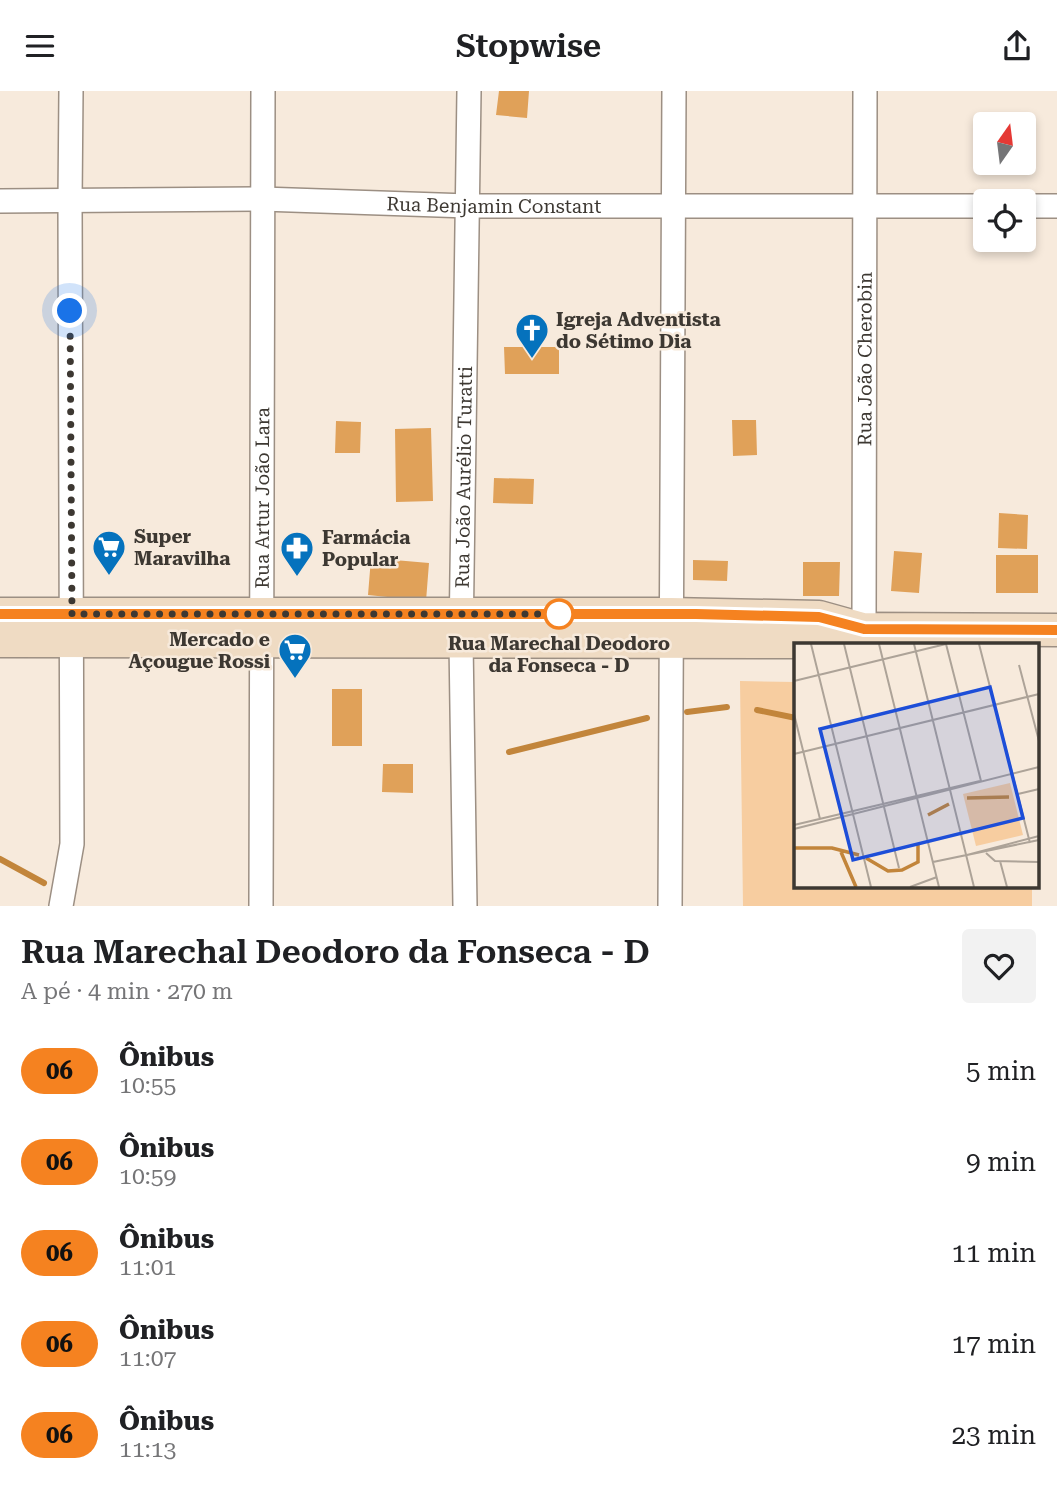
<!DOCTYPE html>
<html lang="pt">
<head>
<meta charset="utf-8">
<style>
	:root { --surface:#fff; --page:#f2f2f2; --text:#202124; --muted:#757577 }
	body { margin:0; font-family:"Roboto Serif",serif; background:var(--page); color:var(--text); height:100vh; display:flex; flex-direction:column; font-size:26px; white-space:nowrap }
	* { box-sizing:border-box; margin:0 }
	p { font-size:23px; color:var(--muted) }
	.icon { flex:none; width:38px; height:38px; fill:none; stroke:currentColor; stroke-width:2; stroke-linecap:round; stroke-linejoin:round }
	.map { position:relative; height:815px; overflow:hidden }
	.details { display:flex; flex-direction:column; background:var(--surface); flex:1 }
	.details>* { flex:none }
	.badge { padding:0 14px; border-radius:23px; font-size:24px; line-height:46px }
	.needle { width:46px; rotate:14deg }
	.buttons { position:absolute; left:973px; top:21px; display:grid; gap:14px }
	.buttons a { display:grid; place-items:center; width:63px; height:63px; border-radius:7px; background:var(--surface); box-shadow:0 4px 10px #0003; font-size:35px }
	.you { position:absolute; width:35px; height:35px; margin:-18px; border:5px solid #fff; border-radius:50%; background:#1a73e8; box-shadow:0 0 0 10px #1a73e833 }
	.map>.badge { position:absolute; translate:-50% -50%; box-shadow:0 0 0 4px #fff }
	.round { display:grid; place-items:center; flex:none; width:74px; height:74px; border-radius:7px; background:var(--page) }
	.overview { display:flex; align-items:center; justify-content:space-between; height:119px; padding:0 21px }
	h1 { font-size:33px; font-weight:600; line-height:52px }
	ul { padding:0; list-style:none }
	li { display:flex; align-items:center; gap:21px; height:91px; padding:0 21px }
	li div { flex:1 }
	li b { display:block; font-size:26px }
	li em { font-style:normal }
	li .badge { min-width:77px; font-weight:700; text-align:center }
	header { display:flex; justify-content:space-between; align-items:center; height:91px; padding:0 21px; background:var(--surface); font-size:32px; font-weight:600 }
	.map>svg:first-child { display:block }
</style>
</head>
<body>
<header><svg class="icon" aria-label="menu" viewBox="0 0 24 24"><path d="M4 6h16M4 12h16M4 18h16"/></svg>Stopwise<svg class="icon" aria-label="share" viewBox="0 0 24 24"><path d="M12 15V3M7 8l5-5 5 5M5 13v7h14v-7"/></svg></header>
<div class="map">
<svg width="1057" height="815" viewBox="0 0 1057 815">
	<rect width="100%" height="100%" fill="#f7eadc"/>
	<path fill="#f7cda0" d="M740,590L796,591V796H1032V815H743Z"/>
	<g fill="none" stroke-linecap="round" stroke-linejoin="round">
		<path stroke="#c2853b" stroke-width="6" d="M757,619L796,627
			M687,621L727,616
			M509,661L647,627
			M0,768L44,792"/>
	</g>
	<path fill="#e0a159" d="M499,0H529L527,27L496,24Z
		M504,256H559V283H505Z
		M732,329H756L757,364L733,365Z
		M336,330L361,331L360,362H335Z
		M431,337L433,410L396,411L395,338Z
		M494,387L534,388L533,413L493,412Z
		M999,422L1028,424L1027,458L998,457Z
		M894,460L922,462L919,502L891,500Z
		M996,464H1038V502H996Z
		M371,467L429,472L426,510L368,504Z
		M693,469L728,470L727,490L693,489Z
		M803,471H840L839,505H803Z
		M332,598H362V655H332Z
		M383,673H413V702L382,701Z"/>
	<g fill="none" stroke-linecap="round" stroke-linejoin="round">
		<defs>
			<g id="street">
				<path id="s1" d="M0,110L262,108L468,115H985"/>
				<path d="M1024,115H1057"/>
				<path id="s2" d="M864,538L865,0"/>
				<path d="M61,815L72,753L70,110L71,0"/>
				<path id="s3" d="M261,815L263,0"/>
				<path id="s4" d="M465,815L461,551L469,0"/>
				<path d="M670,815L674,0"/>
			</g>
			<path id="secondary" d="M0,523H671L819,526L862,538
				M0,550L817,551L864,538L1057,539"/>
		</defs>
		<use href="#street" stroke="#9c8f83" stroke-width="26"/>
		<use href="#secondary" stroke="#9c8f83" stroke-width="35"/>
		<use href="#street" stroke="#fff" stroke-width="23"/>
		<use href="#secondary" stroke="#efdbc3" stroke-width="32"/>
	</g>
	<g fill="none" stroke-linecap="round" stroke-linejoin="round">
		<defs>
			<path id="line" d="M0,523H696L819,526L864,538L1057,539"/>
		</defs>
		<use href="#line" stroke="#fff" stroke-width="16"/>
		<use href="#line" stroke="#f58220" stroke-width="10"/>
		<path stroke="#3d3832" stroke-width="7" stroke-dasharray="0 12.6" d="M70,220L72,523H559"/>
	</g>
	<defs>
		<symbol id="church-pin" viewBox="-11 -11 22 30"><path d="M0 17L-7.5 6A9.5 9.5 0 1 1 7.5 6Z" fill="#0572bd" stroke="#f7eadc"/><path d="M-1.2-6h2.4v3.5h3.3v2.4h-3.3V6h-2.4V-.1h-3.3v-2.4h3.3Z" fill="#fff"/></symbol>
		<symbol id="supermarket-pin" viewBox="-11 -11 22 30"><path d="M0 17L-7.5 6A9.5 9.5 0 1 1 7.5 6Z" fill="#0572bd" stroke="#f7eadc"/><path d="M-6-5.5h2.5l.6 2H6L4.5 2H-2.5L-4.4-4H-6ZM-1.5 3.2a1.3 1.3 0 1 0 .1 0ZM3 3.2a1.3 1.3 0 1 0 .1 0Z" fill="#fff"/></symbol>
		<symbol id="pharmacy-pin" viewBox="-11 -11 22 30"><path d="M0 17L-7.5 6A9.5 9.5 0 1 1 7.5 6Z" fill="#0572bd" stroke="#f7eadc"/><path d="M-2-6h4v4h4v4h-4v4h-4v-4h-4v-4h4Z" fill="#fff"/></symbol>
	</defs>
	<g fill-rule="evenodd">
		<use href="#church-pin" x="513" y="220" width="38" height="52"/>
		<use href="#supermarket-pin" x="90" y="437" width="38" height="52"/>
		<use href="#pharmacy-pin" x="278" y="438" width="38" height="52"/>
		<use href="#supermarket-pin" x="276" y="540" width="38" height="52"/>
	</g>
	<circle fill="#fff" stroke="#f58220" stroke-width="3.5" cx="559" cy="523" r="14"/>
	<g text-anchor="middle" stroke-width="5" stroke-linejoin="round" paint-order="stroke">
		<g font-size="19" fill="#3d3832" stroke="#f7eadc">
			<text dy="7" stroke="none"><textPath href="#s1" startOffset="494">Rua Benjamin Constant</textPath></text>
			<text dy="7" stroke="none"><textPath href="#s2" startOffset="270">Rua João Cherobin</textPath></text>
			<text dy="7" stroke="none"><textPath href="#s4" startOffset="429">Rua João Aurélio Turatti</textPath></text>
			<text dy="7" stroke="none"><textPath href="#s3" startOffset="408">Rua Artur João Lara</textPath></text>
		</g>
		<g font-size="19" font-weight="bold" fill="#3d3832" stroke="#f7eadc" text-anchor="start">
			<text x="556" y="235">Igreja Adventista<tspan x="556" dy="22">do Sétimo Dia</tspan></text>
			<text x="134" y="452">Super<tspan x="134" dy="22">Maravilha</tspan></text>
			<text x="322" y="453">Farmácia<tspan x="322" dy="22">Popular</tspan></text>
			<text x="270" y="555" text-anchor="end">Mercado e<tspan x="270" dy="22">Açougue Rossi</tspan></text>
		</g>
		<g font-size="19" font-weight="bold" fill="#3d3832" stroke="#f7eadc">
			<text x="559" y="559">Rua Marechal Deodoro<tspan x="559" dy="22">da Fonseca - D</tspan></text>
		</g>
	</g>
	<g transform="translate(794 552)">
		<rect width="245" height="245" fill="#f7eadc"/>
		<path d="M216,140L229,192L182,203L169,151Z" fill="#f7cda0"/>
		<path fill="none" stroke="#c2853b" stroke-width="3.5" d="M173,155L215,154M134,172L155,161M0,205H38L65,212M47,209L62,244M72,215L94,228L108,227L124,219V202"/>
		<path fill="none" stroke="#ada398" stroke-width="2" d="M17,1L77,244M50,1L105,225M85,1L145,244M120,1L180,244M152,1L187,138M185,1L236,200M225,22L245,98M0,38L152,1M0,71L26,176M0,111L245,51M224,151L245,146M0,182L186,138M0,186L245,124M192,210L201,218L245,219M173,212L245,193M206,218L213,244M139,219L245,197M116,244L143,234"/>
		<path fill="#1d4ed8" fill-opacity="0.15" stroke="#1d4ed8" stroke-width="3.5" d="M196,44L229,175L59,217L26,86Z"/>
		<rect width="245" height="245" fill="none" stroke="#3d3832" stroke-width="3.5"/>
	</g>
</svg>
<div class="buttons">
<a><svg class="needle" viewBox="-14 -14 28 28"><path d="M0-13l5 13h-10z" fill="#e53935"/><path d="M0 13l5-13h-10z" fill="#757577"/></svg></a>
<a><svg class="icon" aria-label="locate" viewBox="0 0 24 24"><circle cx="12" cy="12" r="6"/><path d="M12 2v4M12 18v4M2 12h4M18 12h4"/></svg></a>
</div>
<div class="you" style="left:70px;top:220px"></div>
</div>
<section class="details">
<div class="overview"><div><h1>Rua Marechal Deodoro da Fonseca - D</h1><p>A pé · 4 min · 270 m</p></div><a class="round"><svg class="icon" aria-label="heart" viewBox="0 0 24 24"><path d="M12 20l-8-8c-3-5 5-10 8-4 3-6 11-1 8 4z"/></svg></a></div>
<ul>
<li><span class="badge" style="background:#f58220;color:#111">06</span><div><b>Ônibus</b><p>10:55</p></div><em>5 min</em></li>
<li><span class="badge" style="background:#f58220;color:#111">06</span><div><b>Ônibus</b><p>10:59</p></div><em>9 min</em></li>
<li><span class="badge" style="background:#f58220;color:#111">06</span><div><b>Ônibus</b><p>11:01</p></div><em>11 min</em></li>
<li><span class="badge" style="background:#f58220;color:#111">06</span><div><b>Ônibus</b><p>11:07</p></div><em>17 min</em></li>
<li><span class="badge" style="background:#f58220;color:#111">06</span><div><b>Ônibus</b><p>11:13</p></div><em>23 min</em></li>
</ul>
</section>
</body>
</html>
